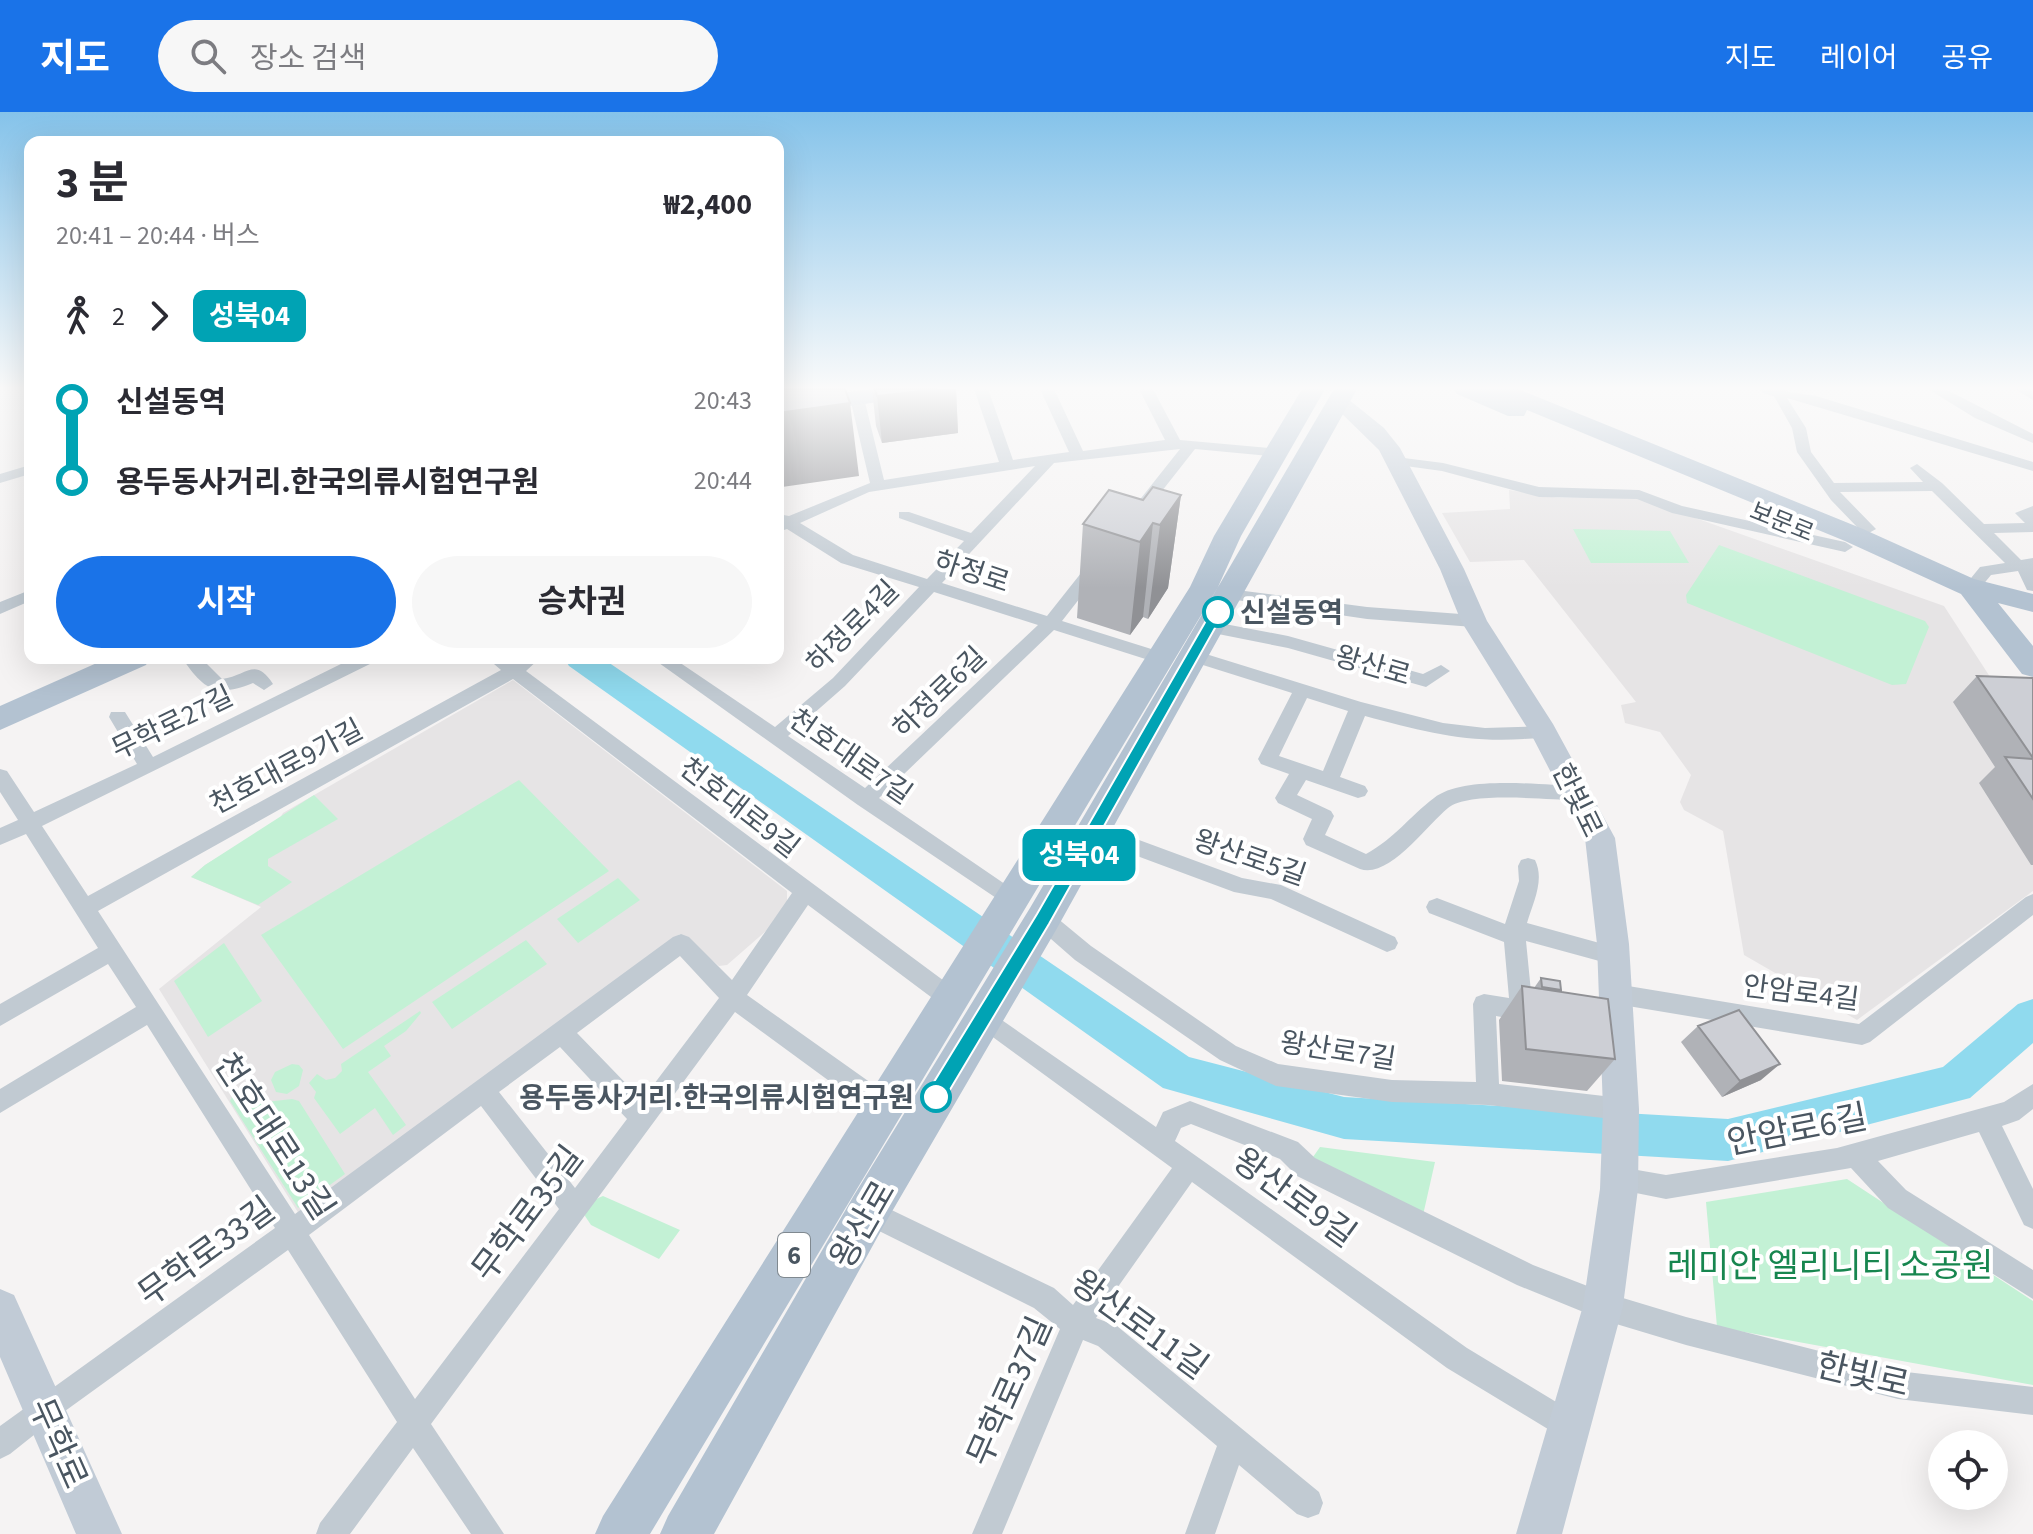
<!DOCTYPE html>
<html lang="ko">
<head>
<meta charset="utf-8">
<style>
	:root { --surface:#fff; --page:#f7f7f7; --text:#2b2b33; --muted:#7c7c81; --accent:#1a73e8 }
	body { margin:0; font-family:"Source Sans 3","Noto Sans KR",sans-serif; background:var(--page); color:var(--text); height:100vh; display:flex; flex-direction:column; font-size:30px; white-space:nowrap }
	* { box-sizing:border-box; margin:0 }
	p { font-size:26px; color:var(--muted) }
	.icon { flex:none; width:44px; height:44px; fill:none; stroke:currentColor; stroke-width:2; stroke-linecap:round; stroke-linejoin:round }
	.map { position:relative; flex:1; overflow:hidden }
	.side { position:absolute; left:24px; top:24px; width:760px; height:528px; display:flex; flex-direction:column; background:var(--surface); border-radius:16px; box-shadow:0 8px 32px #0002 }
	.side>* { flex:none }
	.badge { padding:0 16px; border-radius:12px; font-size:28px; line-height:52px }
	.fabs { position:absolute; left:1928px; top:1318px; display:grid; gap:16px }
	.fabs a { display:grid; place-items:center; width:80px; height:80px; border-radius:50%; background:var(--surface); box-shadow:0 8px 32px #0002; font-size:40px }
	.map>.badge { position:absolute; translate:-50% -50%; box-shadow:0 0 0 4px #fff }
	.legs { display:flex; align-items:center; gap:12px; height:88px; padding:0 32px; font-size:26px }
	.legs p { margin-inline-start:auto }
	.summary { display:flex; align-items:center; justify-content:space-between; height:136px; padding:0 32px }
	h1 { font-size:44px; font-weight:700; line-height:60px }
	.primary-button { display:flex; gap:16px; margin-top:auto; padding:16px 32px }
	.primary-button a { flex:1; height:92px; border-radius:48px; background:var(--accent); color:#fff; font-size:32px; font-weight:700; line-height:92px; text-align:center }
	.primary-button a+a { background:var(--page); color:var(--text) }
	ul { padding:0 32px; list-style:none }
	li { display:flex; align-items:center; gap:28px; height:80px; font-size:30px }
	li i { display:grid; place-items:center; width:12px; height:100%; margin:0 10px; background:currentColor }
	li i::after { content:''; width:20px; height:20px; margin:-10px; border:6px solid; border-radius:50%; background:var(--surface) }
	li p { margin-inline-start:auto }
	li:first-child i { background:linear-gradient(#0000 50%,currentColor 0) }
	li:last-child i { background:linear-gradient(currentColor 50%,#0000 0) }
	header { display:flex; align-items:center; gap:48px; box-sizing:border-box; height:112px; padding:0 40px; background:var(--accent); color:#fff }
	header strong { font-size:38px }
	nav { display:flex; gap:44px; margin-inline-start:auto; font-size:28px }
	.search { width:560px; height:72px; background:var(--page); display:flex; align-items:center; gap:20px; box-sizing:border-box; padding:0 28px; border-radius:44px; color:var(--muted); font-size:30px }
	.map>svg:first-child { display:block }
</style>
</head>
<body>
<header>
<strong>지도</strong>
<div class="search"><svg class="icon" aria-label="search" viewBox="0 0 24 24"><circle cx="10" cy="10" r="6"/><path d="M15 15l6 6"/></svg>장소 검색</div>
<nav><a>지도</a><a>레이어</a><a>공유</a></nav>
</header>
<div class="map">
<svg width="2033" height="1422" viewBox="0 0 2033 1422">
	<rect width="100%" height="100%" fill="#f5f3f3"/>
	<path fill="#e6e4e5" d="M1509,378L1559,386H1639L1944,494L2033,631V779L1857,908L1744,843L1723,719L1684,698L1680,690L1691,663L1660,620L1625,611L1621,593L1636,590L1524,448L1470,450L1442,401L1510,397Z
		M513,568L787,779V793L775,811L727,853L719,854L680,822L299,1102L159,877L261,795L191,765L205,753L278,709L283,701Z"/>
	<path fill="#c3f1d5" d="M1573,417L1670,419L1689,451H1591Z
		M1719,433L1925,509L1929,515L1906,572L1892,573L1687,491L1686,483Z
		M519,668L609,759L343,937L261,823Z
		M314,683L338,707L268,747V754L292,770L258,793L191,765L205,753Z
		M618,766L640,788L578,831L557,807Z
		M526,828L547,852L452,917L432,890Z
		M224,831L262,889L208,925L174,869Z
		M420,899L421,901L406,919L384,934L391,944L368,960L406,1013L393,1023L375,996L340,1022L314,986L316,980L309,971L317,962L326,968L335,966L342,959L341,952Z
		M292,952L299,953L303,958L299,974L287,982L276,980L271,968L275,960Z
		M256,977L266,990L292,987L299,989L345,1062L298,1096L230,989L234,981Z
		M1320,1035L1435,1050L1421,1112L1306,1055Z
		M1847,1067L2033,1189V1273L1717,1215L1706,1090Z
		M603,1084L680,1118L659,1147L591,1113L585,1104C586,1092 593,1088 603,1084Z"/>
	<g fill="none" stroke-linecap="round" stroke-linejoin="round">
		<path fill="#90daee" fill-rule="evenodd" d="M564,546H602L1189,945L1344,985L1728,1007L1943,955L2018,892L2033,887V931L1970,986L1728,1049L1344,1027L1163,976L569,554Z"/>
		<path fill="#c1cad2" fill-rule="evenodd" d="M974,277H988L1013,348L1069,340L1040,277H1054L1083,339L1165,328L1139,277H1153L1180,328L1280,337L1287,341L1280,345L1195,337L1147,398L1142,400L1134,395L1180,337L1054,351L942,471L1047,504L1089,451H1101V459L1062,509L1164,541L1167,545L1158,551L1054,518L879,686L1018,781L1022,787L1018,793L1011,796L858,693L652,546H673L775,615L833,566L919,475L841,451L787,417L778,420V402L789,404L870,371L850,286L857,282L864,286L884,368L999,350ZM1035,354L971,421L909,400H899V406L964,429L927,467L853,443L800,411L869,380ZM934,480L1038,513L865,676L788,624L845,574Z
			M1770,277L1816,284L2033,350V359L1787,286L1806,316L1811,340L1834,371L1923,370L1910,356L1917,352L1942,371L1984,412L2025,411L2015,401L2033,394V420L1994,421L2021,448L2033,446V479L2027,478L2018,459L1991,463L1977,480H1965L1963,476L1980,455L2005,451L1932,379L1840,380L1876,417L1860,426H1848V420L1858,416L1831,388L1797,340L1792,316Z
			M1928,277H1945L2033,322V331L1975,306Z
			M2015,277H2032L2033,288Z
			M1396,345L1443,351L1539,375L1639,378L1682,394L1845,430L1853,435L1845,440L1672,401L1637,387L1539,385L1442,359L1391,352V346Z
			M30,353V362L0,371V362Z
			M1229,477L1367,495L1474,503L1483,509L1474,515L1367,507L1223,486L1221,482L1223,478Z
			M30,478V489L0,502V490Z
			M1209,509L1288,524L1423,562L1441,553L1450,559L1426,575L1288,536L1203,519L1200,515Z
			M1193,538L1361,590L1443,611L1485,616L1550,614L1552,619C1546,628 1535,626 1524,627C1465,631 1421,619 1365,604L1340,665L1365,674L1368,679L1365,684L1358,686L1306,668L1297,683L1331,699L1334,704L1325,723L1366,742C1395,726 1409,705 1434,686C1463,663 1539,673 1576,674L1583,676L1586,681L1583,686L1576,688C1546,688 1470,679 1448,696C1427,713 1389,767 1360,757L1306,733L1303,727L1312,707L1278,691L1275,686L1289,662L1261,652L1258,647L1292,581L1187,548L1184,544ZM1307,586L1348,599L1323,659L1279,644Z
			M182,546H201L222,567C247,564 255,544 273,572L264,578L253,571C216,586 204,578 182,546Z
			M353,546H377L374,550L42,714L88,784L501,558L487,546H508L514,550L519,546H540L526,559L959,880L962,887L959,894L951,897L943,894L808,793L747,883L895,988L898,996L895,1004L886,1007L877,1004L735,900L431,1312L504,1422H471L413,1336L350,1422H316L320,1411L397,1310L288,1138L54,1307L10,1342L0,1347V1314L275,1116L147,913L0,1001V977L136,895L108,852L0,914V892L98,836L26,722L0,733V716L18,708L0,680V657L7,659L34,700L137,652L109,605L111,600H125L153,645ZM513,567L792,781L732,868L689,825L681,822L673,825L295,1102L98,799ZM680,844L719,886L642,988L577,921ZM560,935L627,1007L575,1076L499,980ZM481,994L559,1097L415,1287L309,1123Z
			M1093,711L1242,766L1281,773L1395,825L1398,831L1395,837L1387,840L1271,787L1234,780L1086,725L1083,719L1086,713Z
			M1528,746L1535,748C1545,768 1533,791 1527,811L1614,835L1622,837L1625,844L1622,851L1614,853L1526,829L1532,890L1542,894L1545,901L1542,908L1534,911L1496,904L1499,972L1621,986L1630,989L1633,997L1630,1005L1621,1008L1488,993L1392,990L1276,974L1220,948L1075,848L1035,813L1032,807L1035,801L1043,798L1051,801L1091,834L1236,934L1278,952L1392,968L1476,970L1473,892L1476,885L1484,882L1509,886L1504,830L1429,801L1426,795L1429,789L1437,786L1505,812L1519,769L1518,754L1521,748Z
			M2033,782V803L1870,930L1862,933L1616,892L1608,889L1605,882L1608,875L1616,872L1859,912L2026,785Z
			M983,895L1156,1015L1163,1000L1190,989L1298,1030L1315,1046L1533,1153L1603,1180L1686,1205L1898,1259L2033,1275V1303L1898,1287L1686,1233L1603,1208L1517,1173L1297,1064L1280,1047L1191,1012L1181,1016L1175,1029L1467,1236L1581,1305L1585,1315L1581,1325L1571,1329L1561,1325L1447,1256L1192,1070L1096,1206L1117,1214L1319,1380L1323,1391L1319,1402L1308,1406L1297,1402L1239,1353L1215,1422H1185L1217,1334L1098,1234L1083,1228L1002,1422H972L1060,1217L1034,1196L859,1109L855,1100L859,1091L868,1087L877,1091L1054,1176L1073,1193L1172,1056L975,912L972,905L975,898Z
			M2033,972V997L2019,1008L2002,1014L2033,1077V1117L2024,1113L1979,1020L1878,1049L1906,1078L2033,1158V1187L1888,1096L1851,1056L1666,1087L1611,1076L1607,1067L1611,1058L1620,1055L1666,1063L1837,1036L2004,990Z"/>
		<path fill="#c1cbd6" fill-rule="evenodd" d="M1760,277H1785L1786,279L1776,285L1763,281Z
			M1341,285L1348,287L1384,316L1400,336L1464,457L1487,509L1553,612L1615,726L1629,832L1639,997L1638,1077L1623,1194L1562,1422H1516L1583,1194L1600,1077L1603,997L1597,832L1585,726L1531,622L1461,509L1440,457L1379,338L1331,291Z
			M0,1177L14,1183L122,1422H76L0,1245Z"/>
		<path fill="#b3c2d1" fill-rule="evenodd" d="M869,277H932L921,284L778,304V290Z
			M1302,277H1325L1241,424L1218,475L650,1422H595L603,1404L1190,475L1214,424Z
			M1334,277H1357L1056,818L883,1115L714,1422H660L668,1404L853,1085L1030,796Z
			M1454,277H1518L1863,417L1974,467L2033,482V500L1998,491L2033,534V565L2022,562L1961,482L1845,429L1527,298L1524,304H1508L1457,282Z
			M108,546H150L146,553L0,618V594Z"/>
	</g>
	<path fill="#b0b2b7" d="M872,277H956L958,321L882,331L876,314Z
		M1181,383L1168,476L1148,507L1143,505L1130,523L1077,506L1083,412Z
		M1977,564L2033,566V753H2031L1979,671L1995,655L1953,590Z
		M1541,866L1561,878L1559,880L1615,947L1587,979L1502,969L1499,908L1522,874L1534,876Z
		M1698,914L1761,968L1722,985L1681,930Z"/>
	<path fill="#909195" d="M938,277H956L958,321L882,331L877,284Z
		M850,291L859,364L782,375L778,354V301Z
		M1181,383L1168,476L1148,507L1160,413Z
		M1153,411L1143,505L1130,523L1140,430Z
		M1780,952L1761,968L1722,985L1740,969Z"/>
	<path fill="#cdcfd5" stroke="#909195" stroke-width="2" d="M778,277H845L850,291L778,301Z
		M875,277H938L877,284Z
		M1153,375L1181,383L1160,413L1153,411L1140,430L1083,412L1109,378L1143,388Z
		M1977,564L2033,566V646Z
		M2005,645L2033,647V687Z
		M1541,866L1560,869L1561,878L1542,875Z
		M1522,874L1608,887L1615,947L1526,937Z
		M1739,898L1780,952L1740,969L1698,914Z"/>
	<linearGradient id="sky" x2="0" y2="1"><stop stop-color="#85c3ea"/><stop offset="0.58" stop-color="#fafafa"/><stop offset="1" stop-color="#fafafa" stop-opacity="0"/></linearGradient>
	<rect width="2033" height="476" fill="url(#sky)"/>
	<path fill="#00a3b4" stroke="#fff" stroke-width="2" d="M1218,495L1224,500L1049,812L942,991L936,993L929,991L926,985L929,978L1037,802L1211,500Z"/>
	<g fill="#fff" stroke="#00a3b4" stroke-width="4">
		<circle cx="1218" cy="500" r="14"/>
		<circle cx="936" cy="985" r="14"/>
	</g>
	<g text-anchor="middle" stroke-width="8" stroke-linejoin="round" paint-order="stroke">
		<g font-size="24" fill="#4a5661" stroke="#fff">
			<text transform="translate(1782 410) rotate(22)" y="8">보문로</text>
		</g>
		<rect fill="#fff" stroke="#808990" stroke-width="2" x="778" y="1121" width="32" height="44" rx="6"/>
		<g font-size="26" font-weight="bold" fill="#4a5661">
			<text x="794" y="1152">6</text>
		</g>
		<g font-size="28" fill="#4a5661" stroke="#fff">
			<text transform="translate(972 459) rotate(18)" y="10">하정로</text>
			<text transform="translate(852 514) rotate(-45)" y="10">하정로4길</text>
			<text transform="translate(1373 553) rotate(16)" y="10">왕산로</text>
			<text transform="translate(939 580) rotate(-44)" y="10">하정로6길</text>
			<text transform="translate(172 610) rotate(-26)" y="10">무학로27길</text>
			<text transform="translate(851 644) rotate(35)" y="10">천호대로7길</text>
			<text transform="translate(286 654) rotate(-28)" y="10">천호대로9가길</text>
			<text transform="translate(1578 688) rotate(64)" y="10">한빛로</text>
			<text transform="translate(740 695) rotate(38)" y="10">천호대로9길</text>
			<text transform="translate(1250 745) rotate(19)" y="10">왕산로5길</text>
			<text transform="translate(1801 880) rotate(7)" y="10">안암로4길</text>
			<text transform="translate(1338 938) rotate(9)" y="10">왕산로7길</text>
		</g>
		<g font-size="28" font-weight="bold" fill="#4a5661" stroke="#fff" text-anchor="start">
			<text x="1240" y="510">신설동역</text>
			<text x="914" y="995" text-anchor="end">용두동사거리.한국의류시험연구원</text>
		</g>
		<g font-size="34" fill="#4a5661" stroke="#fff">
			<text transform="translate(1797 1017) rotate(-11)" y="12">안암로6길</text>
			<text transform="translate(275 1024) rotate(57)" y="12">천호대로13길</text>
			<text transform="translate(1295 1085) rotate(36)" y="12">왕산로9길</text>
			<text transform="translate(527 1101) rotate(-53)" y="12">무학로35길</text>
			<text transform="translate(862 1112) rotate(-60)" y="12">왕산로</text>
			<text transform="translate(206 1139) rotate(-36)" y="12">무학로33길</text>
			<text transform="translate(1140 1212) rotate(36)" y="12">왕산로11길</text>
			<text transform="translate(1863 1262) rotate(13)" y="12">한빛로</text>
			<text transform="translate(1009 1279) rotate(-66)" y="12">무학로37길</text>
			<text transform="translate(59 1331) rotate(66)" y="12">무학로</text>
		</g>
		<g font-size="34" fill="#17864f" stroke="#fff">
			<text x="1830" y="1165">레미안 엘리니티 소공원</text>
		</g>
	</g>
</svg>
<div class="fabs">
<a><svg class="icon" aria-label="locate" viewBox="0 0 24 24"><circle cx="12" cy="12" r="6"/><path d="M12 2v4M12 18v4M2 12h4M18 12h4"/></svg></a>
</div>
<b class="badge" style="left:1079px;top:743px;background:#00a3b4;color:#fff">성북04</b>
<section class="side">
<div class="summary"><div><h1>3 분</h1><p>20:41 – 20:44 · 버스</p></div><b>₩2,400</b></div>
<div class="legs"><svg class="icon" aria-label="walk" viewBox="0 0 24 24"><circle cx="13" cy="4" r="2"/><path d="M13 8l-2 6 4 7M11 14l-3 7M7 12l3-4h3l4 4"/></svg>2<svg class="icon" aria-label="forward" viewBox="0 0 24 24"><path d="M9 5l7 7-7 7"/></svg><b class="badge" style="background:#00a3b4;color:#fff">성북04</b></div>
<ul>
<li><i style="color:#00a3b4"></i><b>신설동역</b><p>20:43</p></li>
<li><i style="color:#00a3b4"></i><b>용두동사거리.한국의류시험연구원</b><p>20:44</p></li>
</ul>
<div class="primary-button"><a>시작</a><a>승차권</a></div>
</section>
</div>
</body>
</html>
